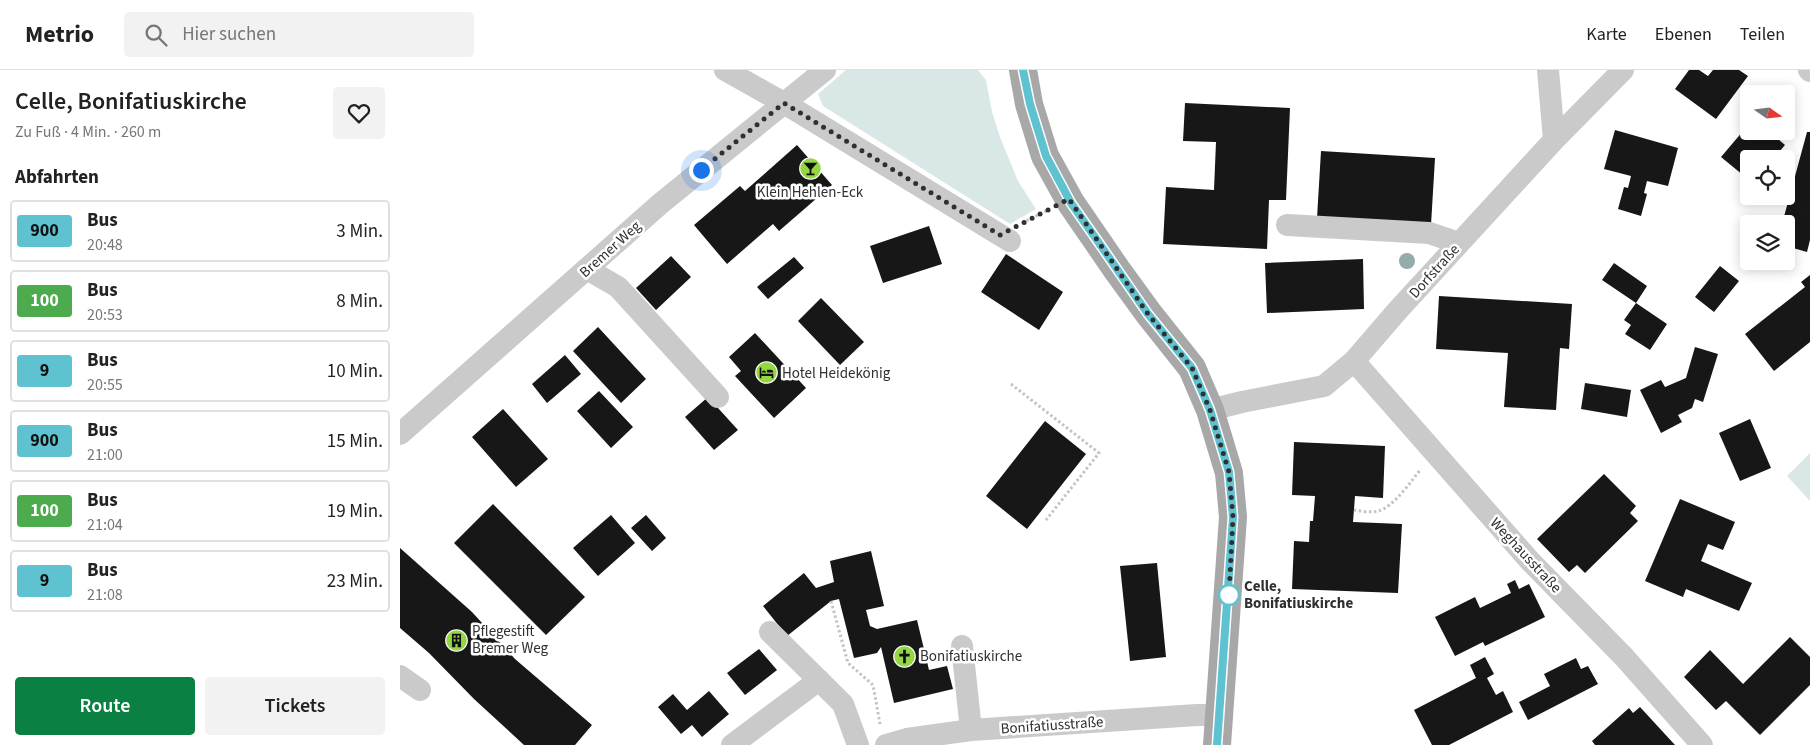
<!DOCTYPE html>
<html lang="de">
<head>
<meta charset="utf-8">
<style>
	:root { --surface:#fff; --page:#f2f2f2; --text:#222; --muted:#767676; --line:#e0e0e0; --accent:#0b8043 }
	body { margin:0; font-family:"Source Sans 3",sans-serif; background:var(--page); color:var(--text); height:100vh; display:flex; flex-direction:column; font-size:19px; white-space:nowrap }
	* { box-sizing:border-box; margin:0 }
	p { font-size:16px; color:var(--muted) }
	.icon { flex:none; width:28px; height:28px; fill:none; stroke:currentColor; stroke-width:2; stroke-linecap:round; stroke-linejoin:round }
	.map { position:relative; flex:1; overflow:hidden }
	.drawer { display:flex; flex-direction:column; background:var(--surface); width:400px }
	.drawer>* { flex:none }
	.badge { padding:0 10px; border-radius:4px; font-size:18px; line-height:32px }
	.needle { width:32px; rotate:104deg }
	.controls { position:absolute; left:1340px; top:15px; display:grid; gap:10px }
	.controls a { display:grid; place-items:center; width:55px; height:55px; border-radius:5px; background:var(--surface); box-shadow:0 2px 12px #0003; font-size:25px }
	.you { position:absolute; width:25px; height:25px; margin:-12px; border:4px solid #fff; border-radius:50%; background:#1a73e8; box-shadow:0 0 0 8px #1a73e833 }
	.map>.badge { position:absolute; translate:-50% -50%; box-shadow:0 0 0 2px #fff }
	h2 { padding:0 15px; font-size:19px; line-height:45px }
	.round { display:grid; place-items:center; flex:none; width:52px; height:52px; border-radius:5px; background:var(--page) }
	.headline { display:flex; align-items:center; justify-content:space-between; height:85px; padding:0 15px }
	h1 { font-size:24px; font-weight:600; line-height:38px }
	.action { display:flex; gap:10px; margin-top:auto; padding:10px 15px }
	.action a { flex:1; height:58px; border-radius:5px; background:var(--accent); color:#fff; font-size:20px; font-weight:600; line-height:58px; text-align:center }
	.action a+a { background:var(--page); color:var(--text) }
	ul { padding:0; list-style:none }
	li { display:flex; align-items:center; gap:15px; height:62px; margin:0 10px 8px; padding:0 5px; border:2px solid var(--line); border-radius:5px }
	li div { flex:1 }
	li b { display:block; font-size:19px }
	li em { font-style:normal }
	li .badge { min-width:55px; font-weight:700; text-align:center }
	header { display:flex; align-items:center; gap:30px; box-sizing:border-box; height:70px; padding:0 25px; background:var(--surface); border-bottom:1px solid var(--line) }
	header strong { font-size:24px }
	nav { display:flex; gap:28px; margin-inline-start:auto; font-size:18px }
	.search { width:350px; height:45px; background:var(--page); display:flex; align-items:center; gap:12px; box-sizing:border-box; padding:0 18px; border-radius:5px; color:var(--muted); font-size:19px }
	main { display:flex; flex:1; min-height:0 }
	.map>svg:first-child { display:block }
</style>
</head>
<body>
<header>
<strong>Metrio</strong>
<div class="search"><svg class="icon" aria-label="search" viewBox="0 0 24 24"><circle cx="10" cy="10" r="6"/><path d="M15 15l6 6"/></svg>Hier suchen</div>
<nav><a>Karte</a><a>Ebenen</a><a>Teilen</a></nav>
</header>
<main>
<section class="drawer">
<div class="headline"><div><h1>Celle, Bonifatiuskirche</h1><p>Zu Fuß · 4 Min. · 260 m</p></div><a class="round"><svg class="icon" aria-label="heart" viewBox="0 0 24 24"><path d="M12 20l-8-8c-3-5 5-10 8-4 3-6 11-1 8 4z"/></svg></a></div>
<h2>Abfahrten</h2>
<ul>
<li><span class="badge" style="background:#5fc2d1;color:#111">900</span><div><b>Bus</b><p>20:48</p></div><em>3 Min.</em></li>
<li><span class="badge" style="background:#4cac4d;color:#fff">100</span><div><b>Bus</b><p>20:53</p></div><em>8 Min.</em></li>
<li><span class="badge" style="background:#5fc2d1;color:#111">9</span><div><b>Bus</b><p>20:55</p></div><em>10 Min.</em></li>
<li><span class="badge" style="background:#5fc2d1;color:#111">900</span><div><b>Bus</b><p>21:00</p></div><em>15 Min.</em></li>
<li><span class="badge" style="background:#4cac4d;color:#fff">100</span><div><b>Bus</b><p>21:04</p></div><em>19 Min.</em></li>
<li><span class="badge" style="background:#5fc2d1;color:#111">9</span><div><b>Bus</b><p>21:08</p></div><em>23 Min.</em></li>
</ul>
<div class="action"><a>Route</a><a>Tickets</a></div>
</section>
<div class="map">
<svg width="1410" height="675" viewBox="0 0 1410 675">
	<rect width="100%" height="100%" fill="#fff"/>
	<path fill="#dae7e7" d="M446,0H578L586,10L592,42L600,67L618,111L636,139L610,154L423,36L418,24Z
		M1410,383V431L1387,406Z"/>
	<path fill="#171717" d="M1289,0H1299L1308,6L1313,0H1339L1348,6L1316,49L1275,19Z
		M785,33L890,38L886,130H869L867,179L763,174L766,117L814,120L816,72L783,71Z
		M1349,54V61H1369L1385,75L1373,89H1349V110L1321,87Z
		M1215,60L1278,78L1268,116L1247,111L1244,123L1247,124L1241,146L1218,139L1224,117L1228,118L1231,106L1204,99Z
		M1407,62H1410V170L1407,182L1386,176V154H1382Z
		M397,75L432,115L379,161L373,154L327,194L294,155L340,116L345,121Z
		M921,81L1035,88L1031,155L917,148Z
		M529,156L542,194L483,213L470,176Z
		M606,184L663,222L639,260L581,222Z
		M271,186L291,207L256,240L236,218Z
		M394,187L404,198L368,229L357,217Z
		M963,189L964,239L867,243L865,193Z
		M1214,193L1247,216L1236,233L1202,210Z
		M1320,196L1339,211L1314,242L1295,227Z
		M1410,205V272L1374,301L1345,264L1405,217L1401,212Z
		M1039,226L1172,234L1169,279L1160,278L1156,340L1104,337L1108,283L1036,279Z
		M421,228L464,272L440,295L398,251Z
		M1236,233L1267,254L1250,280L1225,264L1231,255L1224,250Z
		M198,257L246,309L221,333L173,281Z
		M355,263L406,318L374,348L335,306L341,301L329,287Z
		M1295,277L1318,284L1303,332L1295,329L1292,338L1278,345L1282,352L1261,363L1240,320L1261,310L1265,317L1286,308Z
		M165,285L181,304L147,333L132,314Z
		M1185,313L1231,320L1227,347L1181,339Z
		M199,321L233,357L211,378L177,341Z
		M308,327L338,360L314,380L285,347Z
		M103,339L148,389L116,417L72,367Z
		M1350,349L1371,398L1340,411L1319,363Z
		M645,351L686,384L627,459L586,426Z
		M894,372L985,376L983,428L955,426L953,452L1002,454L998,523L892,519L894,471L909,472L910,451H913L915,426L892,425Z
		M1204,404L1236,436L1230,443L1238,451L1185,503L1177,495L1169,502L1137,469Z
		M1280,429L1335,452L1323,480L1308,474L1301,491L1352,513L1339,541L1286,519L1283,527L1245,511Z
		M93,434L185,527L146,565L54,473Z
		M211,445L235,473L198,506L173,478Z
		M246,445L266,468L252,481L231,458Z
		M0,478L72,542L115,589L192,655L175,675H124L74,629L29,583L0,558Z
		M471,481L484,536L466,540L470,556L477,559L517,550L529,600L547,596L553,619L494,633L481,577L477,583L454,588L439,529L431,531L387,566L363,536L404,503L416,518L434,512L430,491Z
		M757,493L766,587L730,591L720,496Z
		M1115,510L1119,519L1129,514L1145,547L1085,576L1083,572L1055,586L1035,547L1075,527L1080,538L1111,523L1107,514Z
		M1390,567L1410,587V615L1360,665L1326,631L1316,640L1284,607L1310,580L1343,614Z
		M359,579L377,600L345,625L327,603Z
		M1085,587L1094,604L1087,608L1096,625L1103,621L1113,642L1049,675H1032L1014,640L1076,608L1070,595Z
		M1176,588L1181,599L1188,596L1198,614L1128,650L1119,632L1150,616L1144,604Z
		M309,621L329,644L302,667L292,655L281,664L258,637L273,624L287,640Z
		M1240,637L1275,675H1195L1192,671L1229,638L1233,643Z"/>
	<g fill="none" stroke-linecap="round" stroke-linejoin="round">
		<path stroke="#c4c4c4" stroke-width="3" stroke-dasharray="2.5 2.5" stroke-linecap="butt" d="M622,153L648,140
			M611,314L699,383L646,450
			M954,440C961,441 971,443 978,441C993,438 1012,410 1021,399
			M431,531L448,593L473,615L480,654"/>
		<path stroke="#cacaca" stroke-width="22" d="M325,0L384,33L610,171
			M1148,0L1154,70
			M1409,0L1410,1
			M887,155L1029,163L1059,173
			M187,199L218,217L318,327
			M954,291L1130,491L1224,587L1302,675
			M810,340L842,332L924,316L954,291L998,240L1154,70L1223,0
			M0,364L260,134L425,0
			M370,562L443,634L458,675
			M562,576L571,660
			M0,606L20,620
			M332,675L419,610
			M486,675L507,669L571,660L797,645H820"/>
		<path stroke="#a8a8a8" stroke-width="28" d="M623,0L629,34L645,86L671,133L717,200L749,244L792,298L810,340L829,403L833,447L817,675"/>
	</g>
	<circle fill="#96abac" cx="1007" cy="191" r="8"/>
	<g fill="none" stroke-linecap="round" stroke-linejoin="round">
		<defs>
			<path id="line" d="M623,0L630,34L646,86L671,133L699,173L748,244L792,298L810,340L829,402L833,447L817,675"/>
		</defs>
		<use href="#line" stroke="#fff" stroke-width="11"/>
		<use href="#line" stroke="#5fc2d1" stroke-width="8"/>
		<path stroke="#303030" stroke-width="5" stroke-dasharray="0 9" d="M301,100L384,33L600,165L669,129L748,244L792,298L810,340L829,402L833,447L829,525"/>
	</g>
	<defs>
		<symbol id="bar-disc" viewBox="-11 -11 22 22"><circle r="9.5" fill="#95d644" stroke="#fff"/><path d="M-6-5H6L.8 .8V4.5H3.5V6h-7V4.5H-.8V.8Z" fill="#111"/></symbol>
		<symbol id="hotel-disc" viewBox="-11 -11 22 22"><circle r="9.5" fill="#95d644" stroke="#fff"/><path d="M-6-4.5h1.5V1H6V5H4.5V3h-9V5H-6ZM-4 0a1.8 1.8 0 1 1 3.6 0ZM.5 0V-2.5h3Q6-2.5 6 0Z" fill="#111"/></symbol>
		<symbol id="building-disc" viewBox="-11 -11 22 22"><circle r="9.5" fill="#95d644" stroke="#fff"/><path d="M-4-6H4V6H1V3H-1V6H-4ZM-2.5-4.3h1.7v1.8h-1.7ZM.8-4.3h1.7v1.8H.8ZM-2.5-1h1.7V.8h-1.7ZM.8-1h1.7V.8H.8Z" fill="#111"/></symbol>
		<symbol id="church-disc" viewBox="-11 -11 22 22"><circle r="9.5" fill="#95d644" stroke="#fff"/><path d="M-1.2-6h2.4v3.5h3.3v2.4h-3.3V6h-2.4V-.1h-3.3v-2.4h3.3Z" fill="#111"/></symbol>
	</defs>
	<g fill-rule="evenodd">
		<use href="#bar-disc" x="398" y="86" width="25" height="25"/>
		<use href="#hotel-disc" x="354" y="290" width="25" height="25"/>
		<use href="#building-disc" x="44" y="558" width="25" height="25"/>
		<use href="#church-disc" x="492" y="574" width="25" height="25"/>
	</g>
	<circle fill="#fff" stroke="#5fc2d1" stroke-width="2.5" cx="829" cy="525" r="10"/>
	<g text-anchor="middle" stroke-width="5" stroke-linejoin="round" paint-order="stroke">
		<g font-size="15" fill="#303030" stroke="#fff" text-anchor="start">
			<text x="410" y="127" text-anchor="middle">Klein Hehlen-Eck</text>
			<text x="382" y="308">Hotel Heidekönig</text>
			<text x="72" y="566">Pflegestift<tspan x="72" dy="17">Bremer Weg</tspan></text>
			<text x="520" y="591">Bonifatiuskirche</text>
		</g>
		<g font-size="15" fill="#303030" stroke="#fff">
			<text transform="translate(210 179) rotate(-42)" y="5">Bremer Weg</text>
			<text transform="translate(1034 201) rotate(-48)" y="5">Dorfstraße</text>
			<text transform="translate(1126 485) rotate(47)" y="5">Weghausstraße</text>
			<text transform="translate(652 655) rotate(-4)" y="5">Bonifatiusstraße</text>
		</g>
		<g font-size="15" font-weight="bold" fill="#303030" stroke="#fff" text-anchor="start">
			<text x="844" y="521">Celle,<tspan x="844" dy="17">Bonifatiuskirche</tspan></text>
		</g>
	</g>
</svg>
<div class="controls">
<a><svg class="needle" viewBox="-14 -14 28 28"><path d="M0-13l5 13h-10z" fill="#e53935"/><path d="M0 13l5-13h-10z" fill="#767676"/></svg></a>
<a><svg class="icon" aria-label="locate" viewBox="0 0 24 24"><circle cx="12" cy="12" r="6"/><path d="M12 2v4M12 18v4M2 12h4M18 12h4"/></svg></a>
<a><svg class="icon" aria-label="layers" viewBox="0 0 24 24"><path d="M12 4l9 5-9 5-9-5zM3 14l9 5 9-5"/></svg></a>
</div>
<div class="you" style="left:301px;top:100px"></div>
</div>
</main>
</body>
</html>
